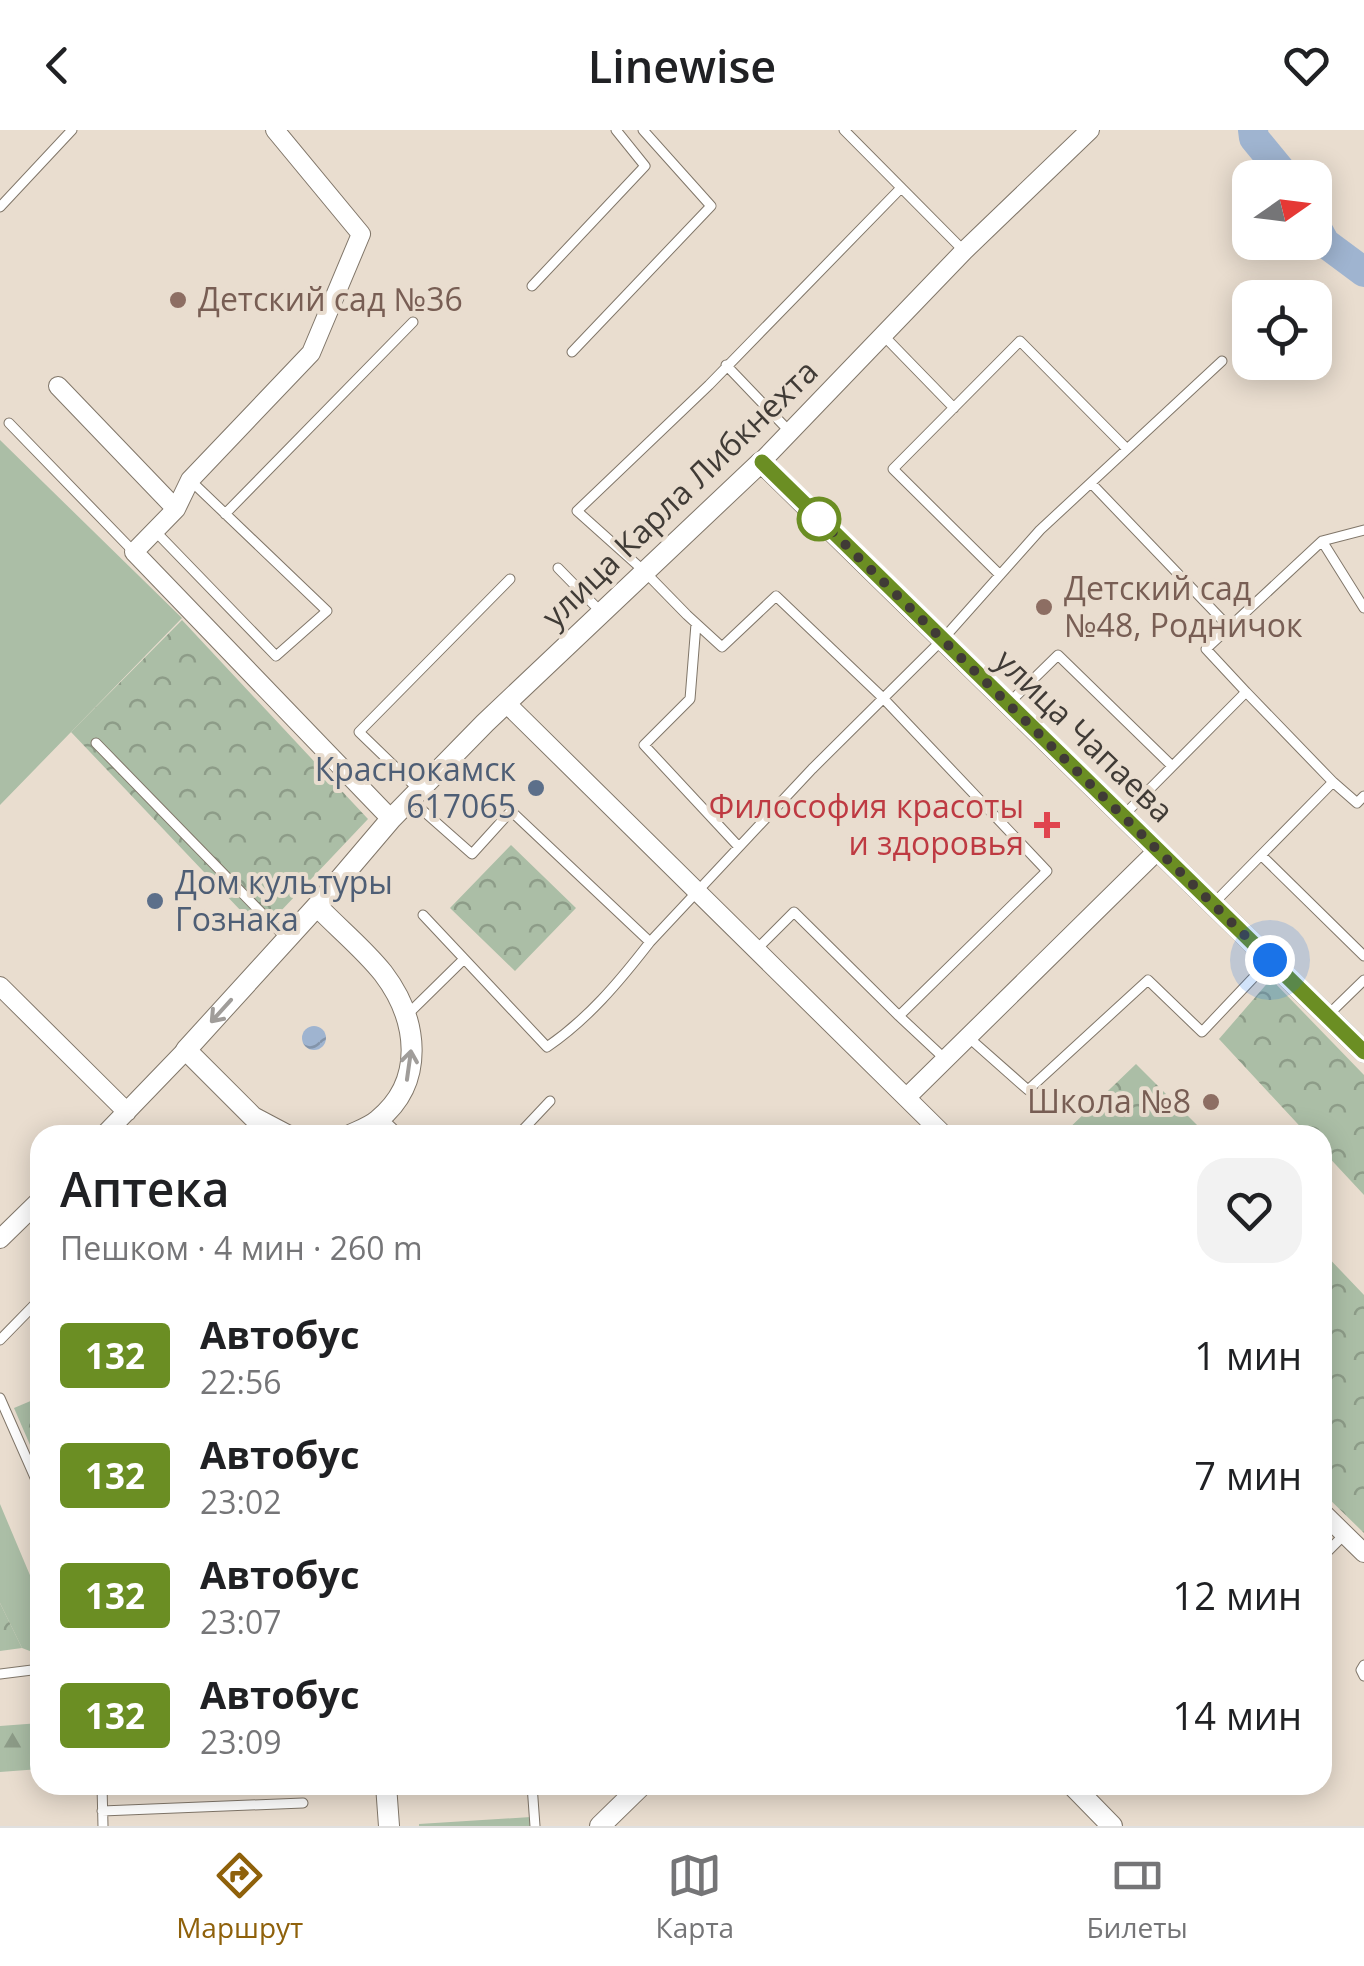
<!DOCTYPE html>
<html lang="ru">
<head>
<meta charset="utf-8">
<style>
	:root { --surface:#fff; --page:#f2f2f2; --text:#202124; --muted:#757577; --line:#e0e0e0; --accent:#8f610b }
	body { margin:0; font-family:"Open Sans",sans-serif; background:var(--page); color:var(--text); height:100vh; display:flex; flex-direction:column; font-size:38px; white-space:nowrap }
	* { box-sizing:border-box; margin:0 }
	p { font-size:32px; color:var(--muted) }
	.icon { flex:none; width:55px; height:55px; fill:none; stroke:currentColor; stroke-width:2; stroke-linecap:round; stroke-linejoin:round }
	.map { position:relative; flex:1; overflow:hidden }
	.details { position:absolute; left:30px; top:995px; width:1302px; height:670px; display:flex; flex-direction:column; background:var(--surface); border-radius:30px; box-shadow:0 5px 25px #0003 }
	.details>* { flex:none }
	.badge { padding:0 20px; border-radius:8px; font-size:35px; line-height:65px }
	.needle { width:65px; rotate:76deg }
	.buttons { position:absolute; left:1232px; top:30px; display:grid; gap:20px }
	.buttons a { display:grid; place-items:center; width:100px; height:100px; border-radius:20px; background:var(--surface); box-shadow:0 5px 25px #0003; font-size:50px }
	.you { position:absolute; width:50px; height:50px; margin:-25px; border:8px solid #fff; border-radius:50%; background:#1a73e8; box-shadow:0 0 0 15px #1a73e833 }
	.map>.badge { position:absolute; translate:-50% -50%; box-shadow:0 0 0 5px #fff }
	.round { display:grid; place-items:center; flex:none; width:105px; height:105px; border-radius:30px; background:var(--page) }
	.summary { display:flex; align-items:center; justify-content:space-between; height:170px; padding:0 30px }
	h1 { font-size:48px; font-weight:600; line-height:75px }
	ul { padding:0; list-style:none }
	li { display:flex; align-items:center; gap:30px; height:120px; padding:0 30px }
	li div { flex:1 }
	li b { display:block; font-size:38px }
	li em { font-style:normal }
	li .badge { min-width:110px; font-weight:700; text-align:center }
	header { display:flex; justify-content:space-between; align-items:center; height:130px; padding:0 30px; background:var(--surface); font-size:45px; font-weight:600 }
	.dock { display:flex; justify-content:space-around; align-items:center; height:140px; border-top:2px solid var(--line); background:var(--surface); font-size:28px; color:var(--muted) }
	.dock a { display:grid; justify-items:center; gap:5px }
	.dock .selected { color:var(--accent) }
	.map>svg:first-child { display:block }
</style>
</head>
<body>
<header><svg class="icon" aria-label="back" viewBox="0 0 24 24"><path d="M15 5l-7 7 7 7"/></svg>Linewise<svg class="icon" aria-label="heart" viewBox="0 0 24 24"><path d="M12 20l-8-8c-3-5 5-10 8-4 3-6 11-1 8 4z"/></svg></header>
<div class="map">
<svg width="1364" height="1696" viewBox="0 0 1364 1696">
	<defs>
		<pattern id="forest-firs" width="22" height="20" patternUnits="userSpaceOnUse" patternTransform="scale(2.5)"><rect width="22" height="20" fill="#abbea6"/><path d="M5 1l3.5 6h-7zM16 11l3.5 6h-7z" fill="#8d9c88"/></pattern>
		<pattern id="park-crowns" width="20" height="18" patternUnits="userSpaceOnUse" patternTransform="scale(2.5)"><rect width="20" height="18" fill="#abbea6"/><path d="M2 6a3 3 0 1 1 6 0M12 15a3 3 0 1 1 6 0" fill="none" stroke="#8d9c88"/></pattern>
		<pattern id="water-waves" width="16" height="10" patternUnits="userSpaceOnUse" patternTransform="scale(2.5)"><rect width="16" height="10" fill="#9fb4d0"/><path d="M0 5q4-4 8 0t8 0" fill="none" stroke="#8394aa"/></pattern>
	</defs>
	<rect width="100%" height="100%" fill="#e9ddcf"/>
	<path fill="#abbea6" d="M0,310L182,488L0,675Z
		M0,1374L40,1469V1519L35,1523L22,1518L0,1473Z
		M531,1687L532,1696H419V1694Z"/>
	<path fill="url(#forest-firs)" d="M40,1593V1639L0,1642V1596Z"/>
	<path fill="url(#park-crowns)" d="M182,490L368,689L261,802L71,602Z
		M511,715L576,778L515,841L450,778Z
		M1271,849L1364,945V1065L1323,1021L1322,1005H1308L1219,909Z
		M1136,934L1207,1005H1062Z
		M1322,1121L1364,1165V1403L1323,1363Z
		M40,1267V1338L14,1278Z
		M0,1473L22,1518L0,1521Z"/>
	<path fill="url(#water-waves)" d="M302 908a12 12 0 1 1 24 0a12 12 0 1 1-24 0Z"/>
	<g fill="none" stroke-linecap="round" stroke-linejoin="round">
		<path stroke="#9fb4d0" stroke-width="30" d="M1253,0L1254,8L1287,48
			M1315,95L1325,113L1364,142"/>
		<defs>
			<path id="service" d="M844,0L964,121
				M0,77L72,0
				M532,156L645,36L616,0
				M883,205L954,278
				M572,222L711,76L643,0
				M726,235L790,302
				M9,293L134,422
				M1091,353L1229,497
				M225,384L413,192
				M156,402L276,526L327,481L190,350
				M1322,411L1364,400
				M558,438L601,482
				M1000,445L893,339L1020,211L1127,319
				M696,494L690,569L644,615L738,716
				M1246,562L1206,519L1322,411L1364,478
				M1010,572L1058,525L1172,636
				M96,613L286,808
				M1333,652L1357,673L1364,666
				M419,660L359,602L510,449
				M412,671L472,724L511,681L650,812L812,639L943,509L1040,400L1222,231
				M1125,684L1246,562L1333,652L1213,774
				M1261,725L1364,826
				M423,785L547,917C588,889 619,852 650,812
				M756,820L794,782L899,886L1047,741L883,568L776,466L722,517L687,485L644,441L577,381L709,255L901,58
				M407,885L464,829
				M899,886L945,929
				M1327,886L1364,850
				M968,907L1028,960L1148,850L1202,902L1270,830
				M518,1005L550,971
				M0,1210L40,1169
				M0,1268L40,1359
				M1322,1427L1345,1404
				M1364,1535L1361,1540L1364,1546
				M0,1544L40,1539
				M102,1655L103,1696
				M532,1655L535,1696
				M102,1681L303,1673"/>
			<path id="minor" d="M275,0L361,104L311,223L190,350L176,379L134,422L391,689
				M58,256L176,379
				M761,332L964,121L1090,0
				M507,574L944,1005
				M0,856L127,982
				M907,967L1158,720
				M104,1005L186,920
				M0,1109L40,1070
				M1322,1382L1364,1423"/>
			<path id="tertiary" d="M317,776L391,689L485,593L761,332L1364,922
				M377,991L392,1005
				M287,1005L253,987L186,920L317,776C338,798 364,819 383,843C418,889 426,951 378,990C370,997 358,1001 350,1005
				M386,1655L389,1696
				M1072,1655L1112,1696
				M600,1696L642,1655"/>
		</defs>
		<use href="#service" stroke="#807669" stroke-width="11"/>
		<use href="#minor" stroke="#807669" stroke-width="20"/>
		<use href="#tertiary" stroke="#807669" stroke-width="22"/>
		<use href="#service" stroke="#fff" stroke-width="9"/>
		<use href="#minor" stroke="#fff" stroke-width="18"/>
		<use href="#tertiary" stroke="#fff" stroke-width="20"/>
	</g>
	<defs><path id="oneway-shaft" d="M-6 0H5M1.5-3L5.5 0L1.5 3" fill="none" stroke-width="1.6" stroke-linecap="round" stroke-linejoin="round" transform="scale(2.5)"/></defs>
	<g stroke="#a09d9a">
		<use href="#oneway-shaft" transform="translate(221 881) rotate(132)"/>
		<use href="#oneway-shaft" transform="translate(409 935) rotate(-82)"/>
	</g>
	<g fill="none" stroke-linecap="round" stroke-linejoin="round">
		<defs>
			<path id="line" d="M762,332L1364,922"/>
		</defs>
		<use href="#line" stroke="#fff" stroke-width="22"/>
		<use href="#line" stroke="#6b8e23" stroke-width="15"/>
		<path stroke="#403b36" stroke-width="10" stroke-dasharray="0 18" d="M819,389L813,383L1270,830"/>
	</g>
	<g fill="#8d6e63" stroke="#e9ddcf" stroke-width="4">
		<circle cx="178" cy="170" r="10"/>
		<circle cx="1044" cy="477" r="10"/>
		<circle cx="1211" cy="972" r="10"/>
	</g>
	<circle fill="#fff" stroke="#6b8e23" stroke-width="5" cx="819" cy="389" r="20"/>
	<g fill="#5c6f8a" stroke="#e9ddcf" stroke-width="4">
		<circle cx="536" cy="658" r="10"/>
		<circle cx="155" cy="771" r="10"/>
	</g>
	<path fill="#e0444e" stroke="#e9ddcf" stroke-width="4" d="M1042 680h10v10h10v10h-10v10h-10v-10h-10v-10h10z"/>
	<g text-anchor="middle" stroke-width="8" stroke-linejoin="round" paint-order="stroke">
		<g font-size="32" fill="#785e54" stroke="#e9ddcf" text-anchor="start">
			<text x="198" y="181">Детский сад №36</text>
			<text x="1064" y="470">Детский сад<tspan x="1064" dy="37">№48, Родничок</tspan></text>
			<text x="1191" y="983" text-anchor="end">Школа №8</text>
		</g>
		<g font-size="32" fill="#403b36" stroke="#e9ddcf">
			<text transform="translate(680 364) rotate(-44)" y="11">улица Карла Либкнехта</text>
			<text transform="translate(1084 606) rotate(44)" y="11">улица Чапаева</text>
		</g>
		<g font-size="32" fill="#4e5e75" stroke="#e9ddcf" text-anchor="end">
			<text x="516" y="651">Краснокамск<tspan x="516" dy="37">617065</tspan></text>
			<text x="175" y="764" text-anchor="start">Дом культуры<tspan x="175" dy="37">Гознака</tspan></text>
		</g>
		<g font-size="32" fill="#be3a42" stroke="#e9ddcf" text-anchor="end">
			<text x="1024" y="688">Философия красоты<tspan x="1024" dy="37">и здоровья</tspan></text>
		</g>
	</g>
</svg>
<div class="buttons">
<a><svg class="needle" viewBox="-14 -14 28 28"><path d="M0-13l5 13h-10z" fill="#e53935"/><path d="M0 13l5-13h-10z" fill="#757577"/></svg></a>
<a><svg class="icon" aria-label="locate" viewBox="0 0 24 24"><circle cx="12" cy="12" r="6"/><path d="M12 2v4M12 18v4M2 12h4M18 12h4"/></svg></a>
</div>
<div class="you" style="left:1270px;top:830px"></div>
<section class="details">
<div class="summary"><div><h1>Аптека</h1><p>Пешком · 4 мин · 260 m</p></div><a class="round"><svg class="icon" aria-label="heart" viewBox="0 0 24 24"><path d="M12 20l-8-8c-3-5 5-10 8-4 3-6 11-1 8 4z"/></svg></a></div>
<ul>
<li><span class="badge" style="background:#6b8e23;color:#fff">132</span><div><b>Автобус</b><p>22:56</p></div><em>1 мин</em></li>
<li><span class="badge" style="background:#6b8e23;color:#fff">132</span><div><b>Автобус</b><p>23:02</p></div><em>7 мин</em></li>
<li><span class="badge" style="background:#6b8e23;color:#fff">132</span><div><b>Автобус</b><p>23:07</p></div><em>12 мин</em></li>
<li><span class="badge" style="background:#6b8e23;color:#fff">132</span><div><b>Автобус</b><p>23:09</p></div><em>14 мин</em></li>
</ul>
</section>
</div>
<nav class="dock">
<a class="selected"><svg class="icon" aria-label="directions" viewBox="0 0 24 24"><path d="M12 3l9 9-9 9-9-9zM9 14v-3h6M13 9l2 2-2 2"/></svg>Маршрут</a>
<a><svg class="icon" aria-label="map" viewBox="0 0 24 24"><path d="M3 6l6-2 6 2 6-2v14l-6 2-6-2-6 2zM9 4v14M15 6v14"/></svg>Карта</a>
<a><svg class="icon" aria-label="tickets" viewBox="0 0 24 24"><path d="M3 7h18v10H3zM15 7v10"/></svg>Билеты</a>
</nav>
</body>
</html>
